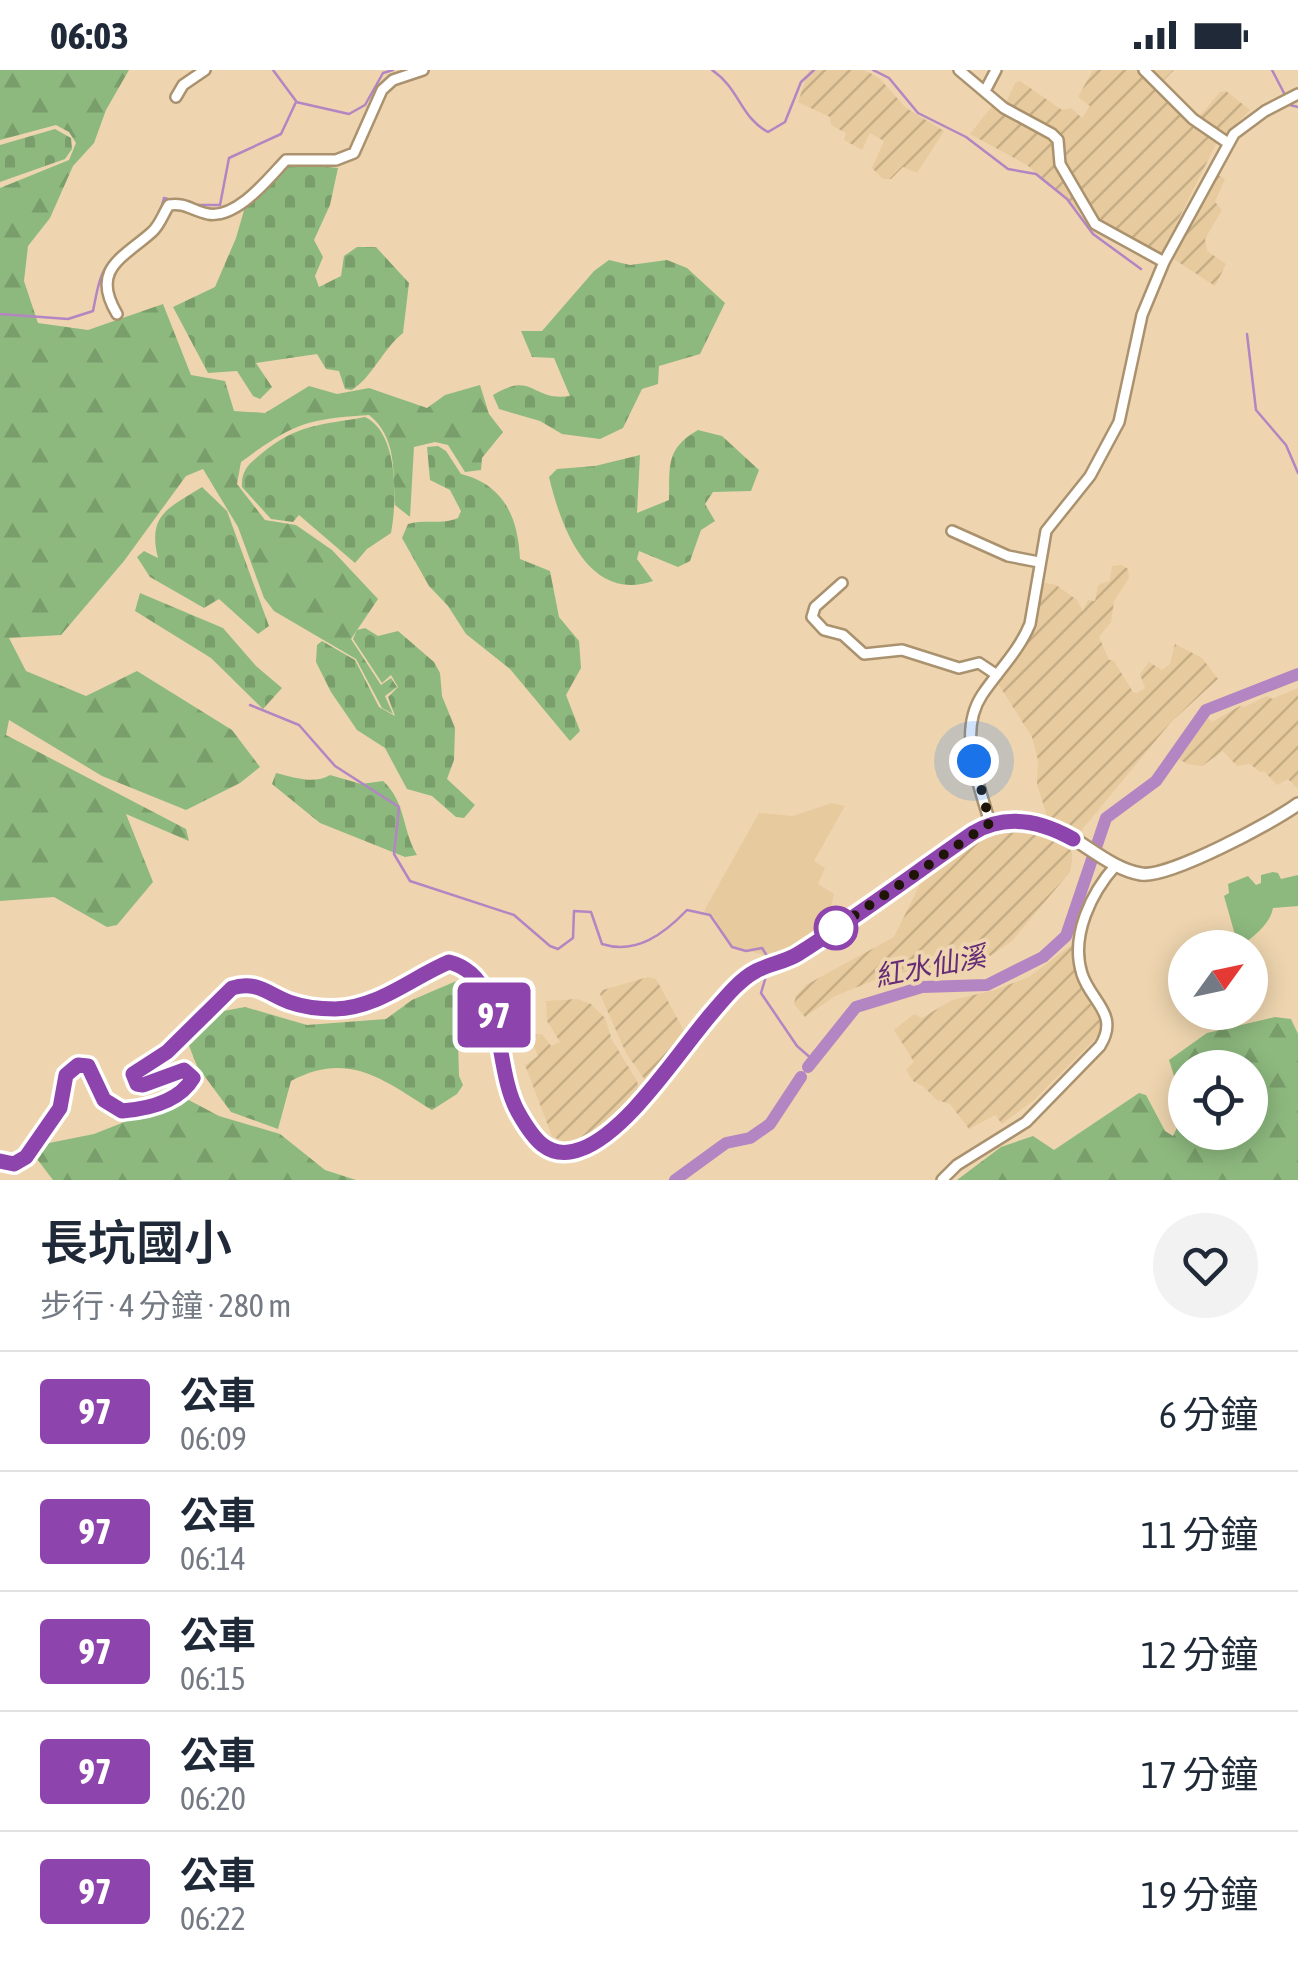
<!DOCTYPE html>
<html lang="zh-TW">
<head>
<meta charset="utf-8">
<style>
	:root { --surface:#fff; --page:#f2f2f3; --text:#1f2937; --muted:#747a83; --line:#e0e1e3 }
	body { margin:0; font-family:"Asap Condensed","Noto Sans TC",sans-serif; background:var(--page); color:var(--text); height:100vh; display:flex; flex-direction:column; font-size:38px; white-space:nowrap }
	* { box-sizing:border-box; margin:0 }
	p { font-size:32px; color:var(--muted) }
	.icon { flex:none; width:55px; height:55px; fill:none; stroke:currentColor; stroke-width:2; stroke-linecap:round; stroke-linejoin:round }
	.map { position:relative; height:1110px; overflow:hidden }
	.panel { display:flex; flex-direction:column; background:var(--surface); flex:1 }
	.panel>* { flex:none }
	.badge { padding:0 20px; border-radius:8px; font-size:35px; line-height:65px }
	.needle { width:65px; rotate:57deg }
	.controls { position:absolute; left:1168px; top:860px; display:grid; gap:20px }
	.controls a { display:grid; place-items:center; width:100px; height:100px; border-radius:50%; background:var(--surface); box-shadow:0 5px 25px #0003; font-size:50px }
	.you { position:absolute; width:50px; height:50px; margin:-25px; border:8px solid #fff; border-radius:50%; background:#1a73e8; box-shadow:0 0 0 15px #1a73e833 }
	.map>.badge { position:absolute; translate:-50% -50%; box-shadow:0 0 0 5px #fff }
	.round { display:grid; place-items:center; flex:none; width:105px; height:105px; border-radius:52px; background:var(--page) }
	.overview { display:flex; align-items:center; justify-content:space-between; height:170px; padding:0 40px }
	h1 { font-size:48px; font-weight:600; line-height:75px }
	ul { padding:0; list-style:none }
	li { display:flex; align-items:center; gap:30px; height:120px; padding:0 40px; border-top:2px solid var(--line) }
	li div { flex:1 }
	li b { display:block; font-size:38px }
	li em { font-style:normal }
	li .badge { min-width:110px; font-weight:700; text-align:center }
	.status { display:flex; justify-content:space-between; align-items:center; height:70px; padding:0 50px; background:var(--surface); direction:ltr }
	.status svg { height:28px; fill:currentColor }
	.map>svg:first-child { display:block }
</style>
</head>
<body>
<div class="status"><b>06:03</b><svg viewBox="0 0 49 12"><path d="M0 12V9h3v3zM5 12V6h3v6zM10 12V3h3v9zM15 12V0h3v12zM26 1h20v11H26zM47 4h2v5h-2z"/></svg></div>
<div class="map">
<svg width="1298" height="1110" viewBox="0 0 1298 1110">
	<defs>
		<pattern id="industrial-furrows" width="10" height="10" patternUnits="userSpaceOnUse" patternTransform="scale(2.5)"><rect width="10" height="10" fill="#e7ca9d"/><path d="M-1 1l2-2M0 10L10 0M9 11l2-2" fill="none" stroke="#c6ad86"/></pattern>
		<pattern id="forest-firs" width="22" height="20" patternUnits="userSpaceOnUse" patternTransform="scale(2.5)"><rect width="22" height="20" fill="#8db97e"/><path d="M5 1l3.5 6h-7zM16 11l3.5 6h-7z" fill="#799e6b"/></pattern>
		<pattern id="cemetery-stones" width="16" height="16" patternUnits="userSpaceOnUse" patternTransform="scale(2.5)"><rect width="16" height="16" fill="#8db97e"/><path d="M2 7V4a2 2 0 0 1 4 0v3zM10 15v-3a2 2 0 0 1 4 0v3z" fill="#799e6b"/></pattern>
	</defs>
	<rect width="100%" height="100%" fill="#eed5af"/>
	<path fill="#e7ca9d" d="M832,733L845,736L814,791L825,798L818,814L834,824L826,856L793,880L771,887L729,875L715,848L704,841L759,743L793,746Z"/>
	<path fill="url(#industrial-furrows)" d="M809,0H863L870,3L880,9L906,38L944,61L917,103L903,97L891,109H883L872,98L884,71L870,63L862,80L844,70L846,63L831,55L830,47L798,32Z
		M1093,0H1174L1164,10L1166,19L1199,47L1220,22L1226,21L1250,40L1216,74L1160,186L1103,157L1092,139L1078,140L1027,95L970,64L993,35H1005L1015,13L1020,11L1062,40L1071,38L1082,48L1090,36L1078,27Z
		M1217,104L1225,109L1215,132L1222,140L1205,169L1207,181L1226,194L1215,216L1172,188Z
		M1122,495L1128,499L1129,508L1114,531L1111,552L1099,567L1109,590L1114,591L1133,622L1137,623L1145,618L1140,604L1149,592L1162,600L1170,594L1175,574L1202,588L1218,609L1171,652L1076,767L1048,749L1037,714L1038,690L1032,667L997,612L1024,572L1041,512L1056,515L1077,530L1083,541L1088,530L1095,531L1098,515L1110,511L1112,496Z
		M1298,618V719L1288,709L1277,715L1264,701L1260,702L1250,694L1237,696L1223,681L1202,696L1187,694L1179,689L1208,648L1212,652L1240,636L1244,637L1267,626L1272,629Z
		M1013,757L1047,762L1060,769L1072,782V790L1070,802L1011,872L981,892L954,898L945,888L919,906L907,902L887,905L835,926L805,947L794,934L796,926L806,915L894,867L927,800L991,762Z
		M1074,873L1077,903L1101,953V963L1034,1030L1002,1054L995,1045L969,1059L950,1034L937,1030L924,1017L913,1011L906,1000L914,992L894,960L914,944L922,948L952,930L995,920L1029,907Z
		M648,907L656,909L689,970L650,1017L626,983L600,924L603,920Z
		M577,929L591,934L605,948L612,970L637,1011L639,1020L601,1067L572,1076L552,1066L525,995L538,986L532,973L534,965L542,964L551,976L560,972L547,951L546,931Z"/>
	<path fill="#8db97e" d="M1273,802L1278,803L1281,809L1298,805V836L1273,838C1270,854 1254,866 1242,875L1237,872L1224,826L1229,823L1228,814L1248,806L1256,815L1261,813V805Z"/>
	<path fill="url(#forest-firs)" fill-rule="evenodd" d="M0,0H129L106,40L94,73L73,96L50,148L28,176L24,211L38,253L88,260L163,234L191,305L225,311L234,341L265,343L309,316L337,324L369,318L427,338L445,325L480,315L489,344L503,362L482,388L481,400L465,402L448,375L435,372L414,377L410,447L395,435C393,402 397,367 369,345C305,349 293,354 241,392L237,414L265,450L296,455L332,480L378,529L351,569L381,615L391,608L397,617L385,626L393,644L382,638L356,589L274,541L264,528L238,457L203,399L186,406L124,491L61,565L9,568L26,601L86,626L137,601L232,660L260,697L240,713L186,740L102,706L9,650L6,665L186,759L189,771L126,744L153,812L117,855L107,857L54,827L0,831V118L69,90L76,73L69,62L56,55L0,70Z
		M1275,947L1291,949L1298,964V1110H957L1001,1077L1033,1066L1054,1080L1139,1023L1146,1025L1165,1061L1173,1066C1186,1045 1176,1011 1169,990L1207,963ZM1185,998H1250V1062H1185Z
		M185,1028L219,1046L280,1064L325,1100L356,1110H53L37,1089L49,1073L94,1064Z"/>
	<path fill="url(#cemetery-stones)" d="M55,59L71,68L72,79L65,89L0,112V75Z
		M286,93L338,98L330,135L314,170L323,187L315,206L319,217L341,206L344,186L357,177H376L409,213L403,263C382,280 374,305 352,320L345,319L339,301L326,299L317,284L256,293L272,317L260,329L253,326L237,301L208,303L173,237L215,217L236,168L247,130Z
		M609,190L630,195L667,190L687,198L725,233L700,284L659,296L658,314L642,319L623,358L600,369L562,364L540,351L499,339L493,325C534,300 531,332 570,326L554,288L532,287L521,261H542L594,201Z
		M365,347C399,363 397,431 391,463L367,479L355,493L299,445L293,452L271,449L242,417C241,400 249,394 261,384C296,354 322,355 365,347Z
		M698,360L722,366L759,400L751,421L713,422L705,434L715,451L701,460L690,491L678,497L639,481L637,489L653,511C588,533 561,457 549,407L557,399L595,396L640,385L637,443L669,430C670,396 665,379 698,360Z
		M438,376L446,381L461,404C504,415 518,447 520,489L550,501L559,547L579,571L581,598L566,625L580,661L570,671L510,599L466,564L448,536L429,516L402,468L408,454C425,449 442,455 458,448L461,441L450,420L430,410L427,377Z
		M202,417L227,441L269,556L258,564L219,529L204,538L150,507L137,487L144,481L158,488C147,444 169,438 202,417Z
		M140,523L223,558L256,596L282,618L263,639L211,588L135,541Z
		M365,558L378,566L398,561L434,592L440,603L442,626L455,658L454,690L447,709L475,735L464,748L456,747L432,726L407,719L385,678L357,660L331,622L316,592L317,575L322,571L355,590L379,637L395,646L388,627L398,617L391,605L382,613L353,569L357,560Z
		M276,703C293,707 314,715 330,705L361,714L383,711C406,732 402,760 417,785L405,787L320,753L272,714Z
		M468,906L486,930L489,953L458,970L459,1006L463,1015L457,1024L432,1040C384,1010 348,980 291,1011L278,1059L231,1042L197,996L186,968L218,942L245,937L307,955L386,949L412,930Z"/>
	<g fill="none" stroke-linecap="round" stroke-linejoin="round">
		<path stroke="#b385c2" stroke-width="2.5" d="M273,0L296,31
			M712,0C740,19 740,47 768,62L785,52L801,12L814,0
			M873,0L889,8L918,43L966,67L1008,99L1036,104L1067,129L1093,164L1141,199
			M1272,0L1285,25
			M1290,35L1298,37
			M193,135H220L229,88L281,64L296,32L349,44L365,35L383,3L393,0
			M160,142L164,128L176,131
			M0,244L68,249L93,241C100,205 102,192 133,172
			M1247,264L1256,340L1286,375L1298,403
			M250,635L299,655L335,696L399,737L394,784L410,811L514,845L550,876L558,879L573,868L574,841L591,842L602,874C636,885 664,864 687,840L710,845L732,877L746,881L762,878L769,889
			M767,903L761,923L797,976L813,990"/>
		<path stroke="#b385c2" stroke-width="12" d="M808,997L856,937L922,917L987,915L1043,887L1066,866L1106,748L1156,711L1206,640L1298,604
			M675,1110L726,1073L750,1068L770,1054L801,1007"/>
		<defs>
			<path id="minor" d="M959,0L1004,38L1052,64L1058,70L1060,94L1095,154L1164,192
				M1144,0L1193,49L1228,73
				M985,21L996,0
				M176,27L183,15L205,0
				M117,244C90,199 123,188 152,162C160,155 163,144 169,135C184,132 193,141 208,144C237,149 268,109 286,90H336L354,83L382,20L393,10L423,0
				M952,461L1008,486L1039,492
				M842,513L815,537L812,547L824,560L843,565L864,584L902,580L959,598L979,593L997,605
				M990,753C979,714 957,663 982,625C998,601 1019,581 1030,554L1046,461L1090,406L1119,352L1142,245L1164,192L1234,64L1265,41L1298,24
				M942,1110L957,1095L1026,1052L1100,976C1120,944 1091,932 1082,904C1070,866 1091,823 1116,795"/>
			<path id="major" d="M0,1091L14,1094L26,1087L60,1038L66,1005L78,995L88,996C101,1012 98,1034 122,1041C147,1039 179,1032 193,1009L184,1001L143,1015L137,1014L133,1003L167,982L232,918C256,909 268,924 289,932C303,937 321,939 335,939C378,938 411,908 449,892C503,905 494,971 505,1013C509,1030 519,1046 529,1060C536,1071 543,1080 557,1082C607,1092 682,980 710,946C723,929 740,909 759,900C770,894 783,892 794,886C834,865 870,834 906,809C966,768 1001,727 1074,769C1095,782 1117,800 1141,804C1167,809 1274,752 1298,734"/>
		</defs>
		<use href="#minor" stroke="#aa926f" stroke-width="14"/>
		<use href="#major" stroke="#aa926f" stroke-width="16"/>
		<use href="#minor" stroke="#fff" stroke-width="9"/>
		<use href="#major" stroke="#fff" stroke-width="11"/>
	</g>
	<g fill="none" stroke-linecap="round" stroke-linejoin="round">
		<defs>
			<path id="line" d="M0,1091L14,1094L26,1087L60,1038L66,1005L78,995L88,996L104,1030L122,1041C147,1039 179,1032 193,1008L184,1000L143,1015L137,1014L133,1004L167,982L232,918C256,910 268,924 289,932C303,937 321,939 335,939C378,938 411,908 449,892C508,907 492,996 518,1042C532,1067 548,1092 581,1079C628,1062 679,981 712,943C724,929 739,910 756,901C769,894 785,892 798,884C858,846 915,803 973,763C1006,743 1041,751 1073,769"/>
		</defs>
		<use href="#line" stroke="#fff" stroke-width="22"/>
		<use href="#line" stroke="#8e44ad" stroke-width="15"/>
		<path stroke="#1e1507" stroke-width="10" stroke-dasharray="0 18" d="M836,858L823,867L990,753L974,691"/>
	</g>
	<circle fill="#fff" stroke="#8e44ad" stroke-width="5" cx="836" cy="858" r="20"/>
	<g text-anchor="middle" stroke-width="8" stroke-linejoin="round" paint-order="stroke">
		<g font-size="28" font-style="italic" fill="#642b76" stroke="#eed5af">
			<text transform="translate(930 896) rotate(-11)" y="10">紅水仙溪</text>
		</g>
	</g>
</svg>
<div class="controls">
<a><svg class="needle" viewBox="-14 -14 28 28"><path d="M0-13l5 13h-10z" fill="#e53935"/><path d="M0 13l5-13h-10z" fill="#747a83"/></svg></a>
<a><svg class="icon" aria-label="locate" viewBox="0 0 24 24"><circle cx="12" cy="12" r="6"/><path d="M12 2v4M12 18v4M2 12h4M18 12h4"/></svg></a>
</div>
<div class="you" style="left:974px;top:691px"></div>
<b class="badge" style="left:494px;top:945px;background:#8e44ad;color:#fff">97</b>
</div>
<section class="panel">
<div class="overview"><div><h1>長坑國小</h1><p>步行 · 4 分鐘 · 280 m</p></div><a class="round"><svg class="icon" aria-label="heart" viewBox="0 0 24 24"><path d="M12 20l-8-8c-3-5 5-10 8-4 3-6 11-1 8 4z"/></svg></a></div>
<ul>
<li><span class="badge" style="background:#8e44ad;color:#fff">97</span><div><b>公車</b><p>06:09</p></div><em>6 分鐘</em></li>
<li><span class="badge" style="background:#8e44ad;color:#fff">97</span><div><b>公車</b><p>06:14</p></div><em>11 分鐘</em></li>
<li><span class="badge" style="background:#8e44ad;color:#fff">97</span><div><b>公車</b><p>06:15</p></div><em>12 分鐘</em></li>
<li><span class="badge" style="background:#8e44ad;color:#fff">97</span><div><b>公車</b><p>06:20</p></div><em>17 分鐘</em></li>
<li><span class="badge" style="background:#8e44ad;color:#fff">97</span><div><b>公車</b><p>06:22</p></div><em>19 分鐘</em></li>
</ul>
</section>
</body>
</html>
